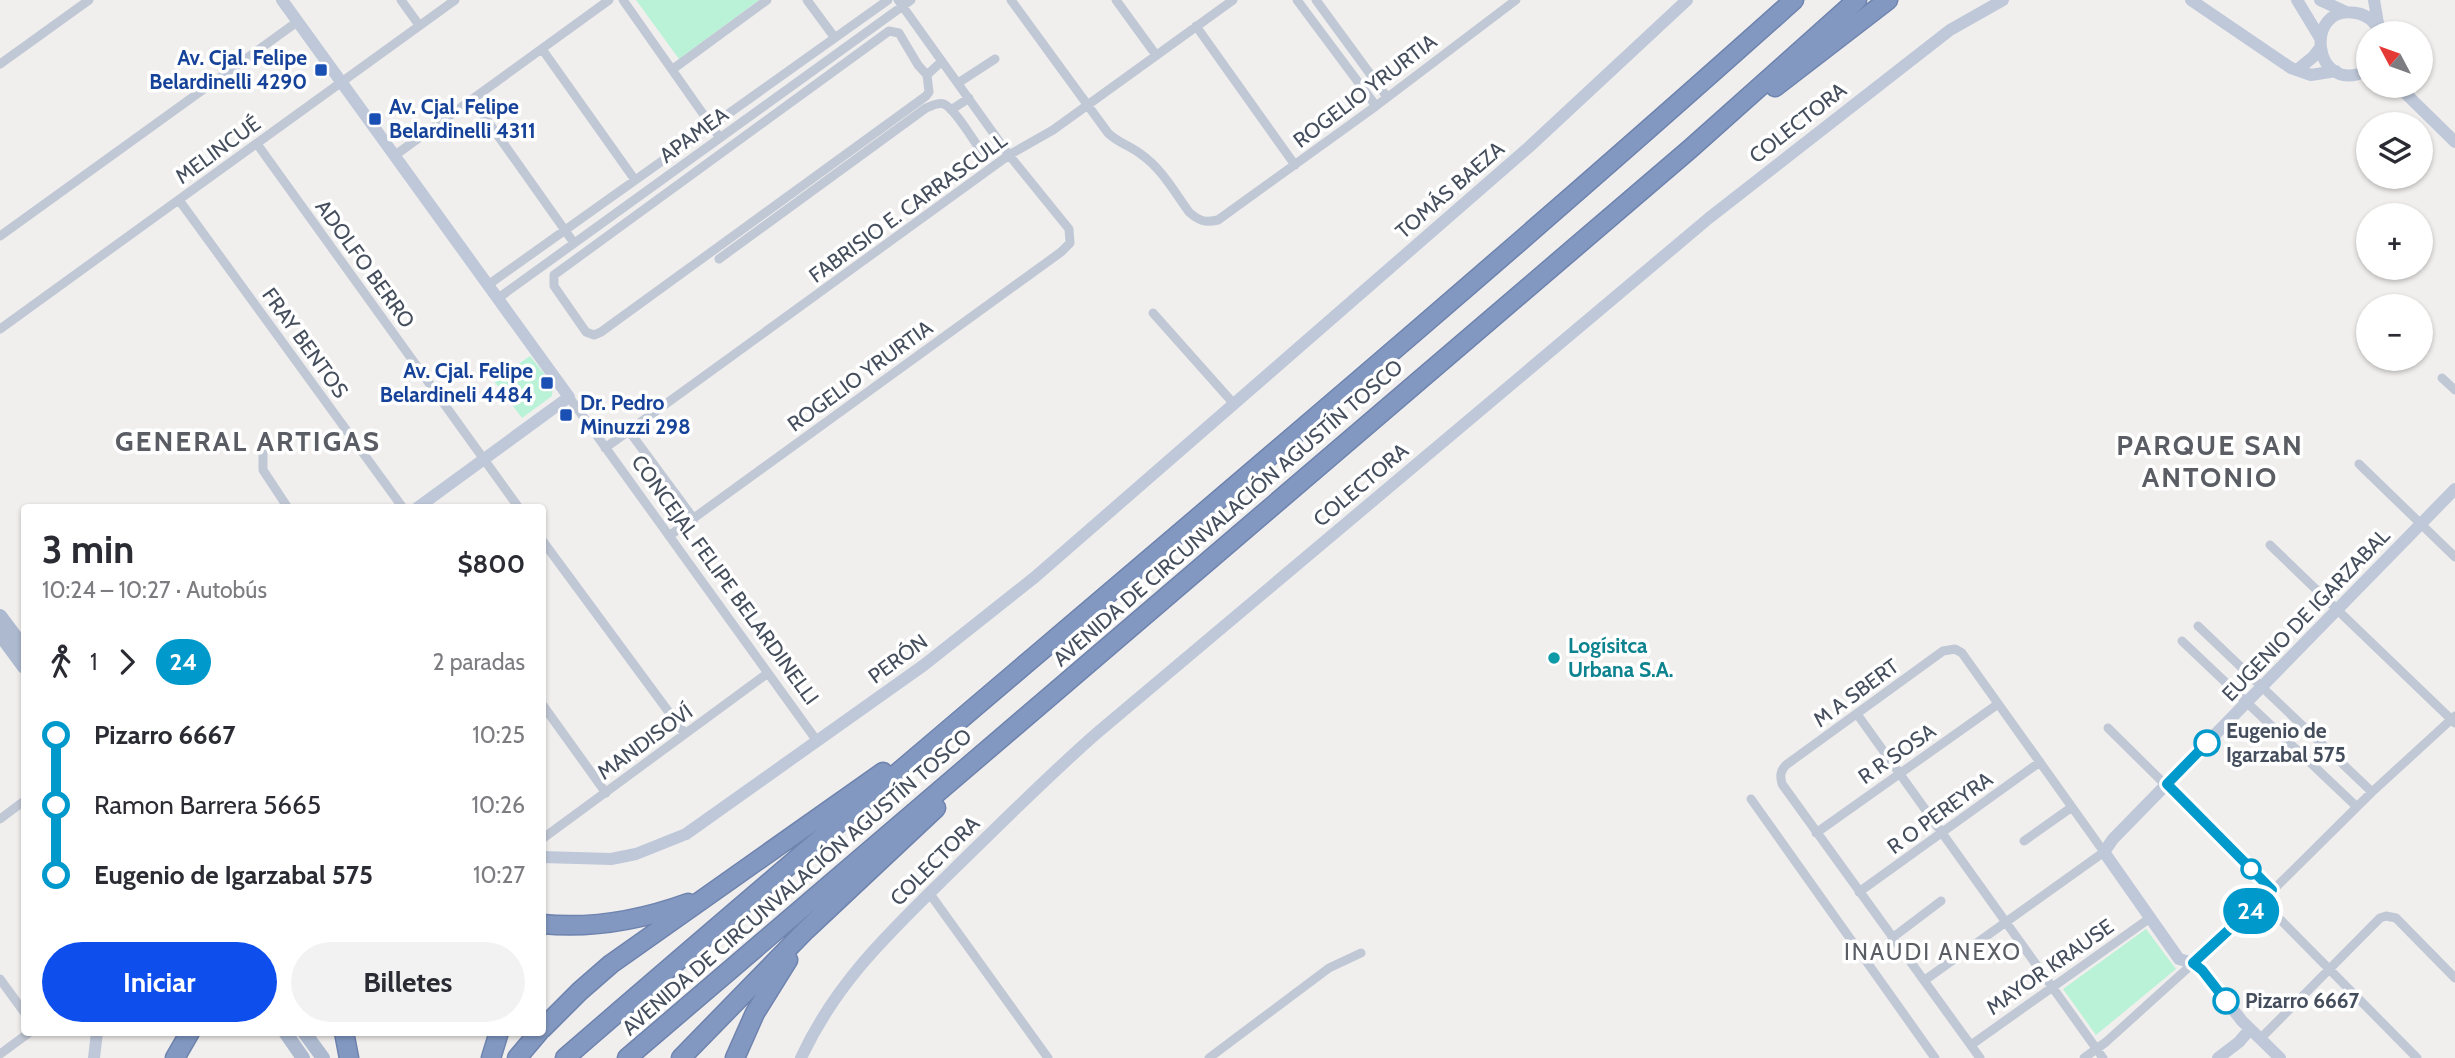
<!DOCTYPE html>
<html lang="es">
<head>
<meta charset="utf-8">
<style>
	:root { --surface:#fff; --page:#f2f2f3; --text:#2b2b33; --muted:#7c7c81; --accent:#0d4eed }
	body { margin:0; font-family:Cabin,sans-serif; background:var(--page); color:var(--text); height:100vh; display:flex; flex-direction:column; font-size:26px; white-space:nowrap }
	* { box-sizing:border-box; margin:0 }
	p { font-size:23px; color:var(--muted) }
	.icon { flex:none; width:38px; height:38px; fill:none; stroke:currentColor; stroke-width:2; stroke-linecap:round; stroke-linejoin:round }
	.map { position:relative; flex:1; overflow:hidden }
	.side { position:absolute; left:21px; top:504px; width:525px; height:532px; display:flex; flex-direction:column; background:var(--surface); border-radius:7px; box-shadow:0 2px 5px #0004 }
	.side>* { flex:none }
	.badge { padding:0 14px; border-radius:23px; font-size:24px; line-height:46px }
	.needle { width:46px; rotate:311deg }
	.controls { position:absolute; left:2356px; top:21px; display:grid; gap:14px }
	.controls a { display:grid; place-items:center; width:77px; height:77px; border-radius:50%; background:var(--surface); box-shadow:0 2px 5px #0004; font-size:35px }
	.map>.badge { position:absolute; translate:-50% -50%; box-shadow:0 0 0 4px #fff }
	.legs { display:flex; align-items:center; gap:10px; height:77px; padding:0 21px; font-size:23px }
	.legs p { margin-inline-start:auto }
	.headline { display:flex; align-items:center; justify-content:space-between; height:119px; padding:0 21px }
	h1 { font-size:38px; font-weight:800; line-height:52px }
	.primary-button { display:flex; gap:14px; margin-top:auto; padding:14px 21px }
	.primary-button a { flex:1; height:80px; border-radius:42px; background:var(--accent); color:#fff; font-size:28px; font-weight:800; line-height:80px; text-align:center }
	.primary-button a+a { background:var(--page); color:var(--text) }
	ul { padding:0 21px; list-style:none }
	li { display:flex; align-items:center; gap:24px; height:70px; font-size:26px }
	li i { display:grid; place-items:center; width:10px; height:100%; margin:0 9px; background:currentColor }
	li i::after { content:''; width:18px; height:18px; margin:-9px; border:5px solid; border-radius:50%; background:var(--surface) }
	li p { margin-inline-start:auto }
	li:first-child i { background:linear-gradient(#0000 50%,currentColor 0) }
	li:last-child i { background:linear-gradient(currentColor 50%,#0000 0) }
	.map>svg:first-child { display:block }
</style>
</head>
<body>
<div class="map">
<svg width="2455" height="1058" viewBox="0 0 2455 1058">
	<rect width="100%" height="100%" fill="#f1efee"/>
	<path fill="#b9f2d7" d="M636,0H759L679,59Z
		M530,356L553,385L552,396L522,418L494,381Z
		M2146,929L2176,969L2096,1035L2063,989Z"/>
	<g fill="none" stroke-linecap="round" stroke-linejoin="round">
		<defs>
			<path id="highway" d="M1775,87L1888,0
				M542,924C592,929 641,920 688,903
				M542,1029L580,991L611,964L883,772
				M344,1032L349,1058
				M175,1058L190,1032
				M491,1058L499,1032
				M517,1058L539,1032
				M565,1058C973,704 1391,361 1794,0
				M627,1058L1690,149L1857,0
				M681,1058L806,930L936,808
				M735,1058L755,1013L788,960"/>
		</defs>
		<use href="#highway" stroke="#6e83ad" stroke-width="21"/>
		<path stroke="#c1c8d5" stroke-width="9" d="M401,0L419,25
			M623,0L720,138
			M807,0L835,38
			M1011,0L1108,133C1118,143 1131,146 1142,155C1162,169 1175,193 1189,212C1199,221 1205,223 1218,220L1376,106L1516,0
			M1116,0L1156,55
			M1297,0L1376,106
			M1316,0L1387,97
			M1196,26L1295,165
			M542,49L635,180
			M0,64L89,0
			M673,69L767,0
			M927,75L918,65L899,33L889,31L554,275V286L586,332L594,335L601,332L926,96L929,92L927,75L942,61
			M958,83L995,59
			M472,99L574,243
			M951,110L969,98
			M257,144L519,508
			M394,156L609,0
			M179,200L403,508
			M0,236L297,22
			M719,259L926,108C932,106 938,102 944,104C955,109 973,140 981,151
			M488,285L888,0
			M497,299L911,0
			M1153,313L1234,404
			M0,329L455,0
			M2442,378L2455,390
			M569,397L817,741
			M629,431L694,519
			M263,448V470L288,508
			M605,448L1009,155L1053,130L1233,0
			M2359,464L2455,557
			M669,536L1061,252L1070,243L1069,229L1009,155L898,0
			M542,540L685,734
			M2270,545L2455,723
			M2198,626L2372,792
			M2182,641L2357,807
			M542,704L606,793
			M1857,714L2103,1058
			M2108,728L2272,890
			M1751,799L1935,1058
			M0,819L24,801
			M1816,833L1998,704
			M542,839L768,673
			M2024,841L2072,807
			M1859,892L2040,762
			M930,894L1048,1058
			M2262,901L2417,1058
			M1892,938L1941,901
			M0,979L24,1012
			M1925,980L2104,852L1962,653L1955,649L1943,651L1786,765C1780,771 1780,776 1782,784L1980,1058
			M2261,1038L2380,918L2386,916L2396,918L2455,978
			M1971,1045L2150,918
			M0,1054L30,1032
			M1209,1058L1329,968L1361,953
			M2084,1058L2106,1042L2262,901L2372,792L2455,716"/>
		<path stroke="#bfc8d9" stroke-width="12" d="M282,0L569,397L417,508
			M2191,0L2291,68L2311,75L2336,71
			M2297,0L2320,38
			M2320,0L2346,12
			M2374,0L2379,29
			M2297,70L2313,57L2320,48
			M2368,70C2313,99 2302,3 2356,13C2368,15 2376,23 2380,33
			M2398,86L2455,142
			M542,857L611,859L636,854L686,834L924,665L1035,577L1529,147L1687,0
			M94,1058L97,1032
			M801,1058C837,980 894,928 954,869C1001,823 1048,776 1097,733L1709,218L1950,30L2003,0
			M2218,1058L2239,1042L2250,1029
			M2280,1058L2242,1021L2202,970L2193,963L2179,959L2104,852L2113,839L2455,489"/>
		<path stroke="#acb9cf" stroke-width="14" d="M0,616L24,648
			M0,634L24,667
			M285,1032L303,1058
			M304,1032L323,1058"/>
		<use href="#highway" stroke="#8298c1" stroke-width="18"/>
	</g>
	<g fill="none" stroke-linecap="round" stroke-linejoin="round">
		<defs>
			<path id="line-1" d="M2207,743L2167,784L2272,890L2193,963L2202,970L2226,1001"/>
		</defs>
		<use href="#line-1" stroke="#fff" stroke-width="16"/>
		<use href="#line-1" stroke="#0099cb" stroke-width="10"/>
	</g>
	<g fill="#1a4fb4" stroke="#fff" stroke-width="2.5">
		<rect x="314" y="63" width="14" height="14" rx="3.5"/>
		<rect x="368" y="112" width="14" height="14" rx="3.5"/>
		<rect x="540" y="376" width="14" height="14" rx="3.5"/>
		<rect x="559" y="408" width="14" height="14" rx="3.5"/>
	</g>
	<circle fill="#0f9aa8" stroke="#fff" stroke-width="2.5" cx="1554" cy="658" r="7"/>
	<g fill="#fff" stroke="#0099cb" stroke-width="3.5">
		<circle cx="2207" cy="743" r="12"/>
		<circle cx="2251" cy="869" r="9"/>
		<circle cx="2226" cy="1001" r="12"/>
	</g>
	<g text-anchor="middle" stroke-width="7" stroke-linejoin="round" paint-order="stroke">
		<g font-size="21" font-weight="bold" fill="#164399" stroke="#fff" text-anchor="end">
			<text x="307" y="65">Av. Cjal. Felipe<tspan x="307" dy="24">Belardinelli 4290</tspan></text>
			<text x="389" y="114" text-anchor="start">Av. Cjal. Felipe<tspan x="389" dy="24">Belardinelli 4311</tspan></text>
			<text x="533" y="378">Av. Cjal. Felipe<tspan x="533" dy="24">Belardineli 4484</tspan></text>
			<text x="580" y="410" text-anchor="start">Dr. Pedro<tspan x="580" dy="24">Minuzzi 298</tspan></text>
		</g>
		<g font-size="21" fill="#454e5d" stroke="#fff">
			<text transform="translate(1365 91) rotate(-37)" y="7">ROGELIO YRURTIA</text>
			<text transform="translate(1798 123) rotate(-38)" y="7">COLECTORA</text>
			<text transform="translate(694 135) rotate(-36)" y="7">APAMEA</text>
			<text transform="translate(218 150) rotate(-36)" y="7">MELINCUÉ</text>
			<text transform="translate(1450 190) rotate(-41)" y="7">TOMÁS BAEZA</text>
			<text transform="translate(908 208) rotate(-36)" y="7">FABRISIO E. CARRASCULL</text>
			<text transform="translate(365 264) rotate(54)" y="7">ADOLFO BERRO</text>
			<text transform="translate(305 343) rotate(54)" y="7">FRAY BENTOS</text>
			<text transform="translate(860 376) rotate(-36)" y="7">ROGELIO YRURTIA</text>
			<text transform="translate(1361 485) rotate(-40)" y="7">COLECTORA</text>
			<text transform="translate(1228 513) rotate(-41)" y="7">AVENIDA DE CIRCUNVALACIÓN AGUSTÍN TOSCO</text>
			<text transform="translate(725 580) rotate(54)" y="7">CONCEJAL FELIPE BELARDINELLI</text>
			<text transform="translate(2306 615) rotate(-46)" y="7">EUGENIO DE IGARZABAL</text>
			<text transform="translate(898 659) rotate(-36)" y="7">PERÓN</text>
			<text transform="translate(1856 693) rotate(-36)" y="7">M A SBERT</text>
			<text transform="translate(645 742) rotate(-36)" y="7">MANDISOVÍ</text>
			<text transform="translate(1897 754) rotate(-35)" y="7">R R SOSA</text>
			<text transform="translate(1940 813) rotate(-36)" y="7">R O PEREYRA</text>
			<text transform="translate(935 861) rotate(-45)" y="7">COLECTORA</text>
			<text transform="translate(797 882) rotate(-41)" y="7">AVENIDA DE CIRCUNVALACIÓN AGUSTÍN TOSCO</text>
			<text transform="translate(2050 967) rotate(-35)" y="7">MAYOR KRAUSE</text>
		</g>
		<g font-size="21" font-weight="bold" fill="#0d838f" stroke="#fff" text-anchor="start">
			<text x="1568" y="653">Logísitca<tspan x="1568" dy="24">Urbana S.A.</tspan></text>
		</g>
		<g font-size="21" font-weight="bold" fill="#454e5d" stroke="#fff" text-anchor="start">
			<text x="2226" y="738">Eugenio de<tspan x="2226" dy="24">Igarzabal 575</tspan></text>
			<text x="2245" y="1008">Pizarro 6667</text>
		</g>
		<g font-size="23" letter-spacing="2" fill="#5a5d64" stroke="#fff">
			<text x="1933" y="960">INAUDI ANEXO</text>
		</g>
		<g font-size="28" font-weight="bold" letter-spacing="2" fill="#5a5d64" stroke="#fff">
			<text x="248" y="451">GENERAL ARTIGAS</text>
			<text x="2210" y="455">PARQUE SAN<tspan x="2210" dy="32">ANTONIO</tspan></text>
		</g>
	</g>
</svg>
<div class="controls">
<a><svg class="needle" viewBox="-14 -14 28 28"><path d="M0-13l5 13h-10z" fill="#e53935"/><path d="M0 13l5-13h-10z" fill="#7c7c81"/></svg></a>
<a><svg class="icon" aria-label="layers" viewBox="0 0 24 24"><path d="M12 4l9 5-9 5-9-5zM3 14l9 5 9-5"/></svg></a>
<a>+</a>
<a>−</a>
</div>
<b class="badge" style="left:2251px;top:911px;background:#0099cb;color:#fff">24</b>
<section class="side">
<div class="headline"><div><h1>3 min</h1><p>10:24 – 10:27 · Autobús</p></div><b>$800</b></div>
<div class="legs"><svg class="icon" aria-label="walk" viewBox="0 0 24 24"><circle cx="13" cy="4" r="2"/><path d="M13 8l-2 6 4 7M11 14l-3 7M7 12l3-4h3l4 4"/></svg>1<svg class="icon" aria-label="forward" viewBox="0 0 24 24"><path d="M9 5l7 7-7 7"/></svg><b class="badge" style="background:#0099cb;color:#fff">24</b><p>2 paradas</p></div>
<ul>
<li><i style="color:#0099cb"></i><b>Pizarro 6667</b><p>10:25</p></li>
<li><i style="color:#0099cb"></i><span>Ramon Barrera 5665</span><p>10:26</p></li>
<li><i style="color:#0099cb"></i><b>Eugenio de Igarzabal 575</b><p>10:27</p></li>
</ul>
<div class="primary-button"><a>Iniciar</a><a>Billetes</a></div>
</section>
</div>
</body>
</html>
